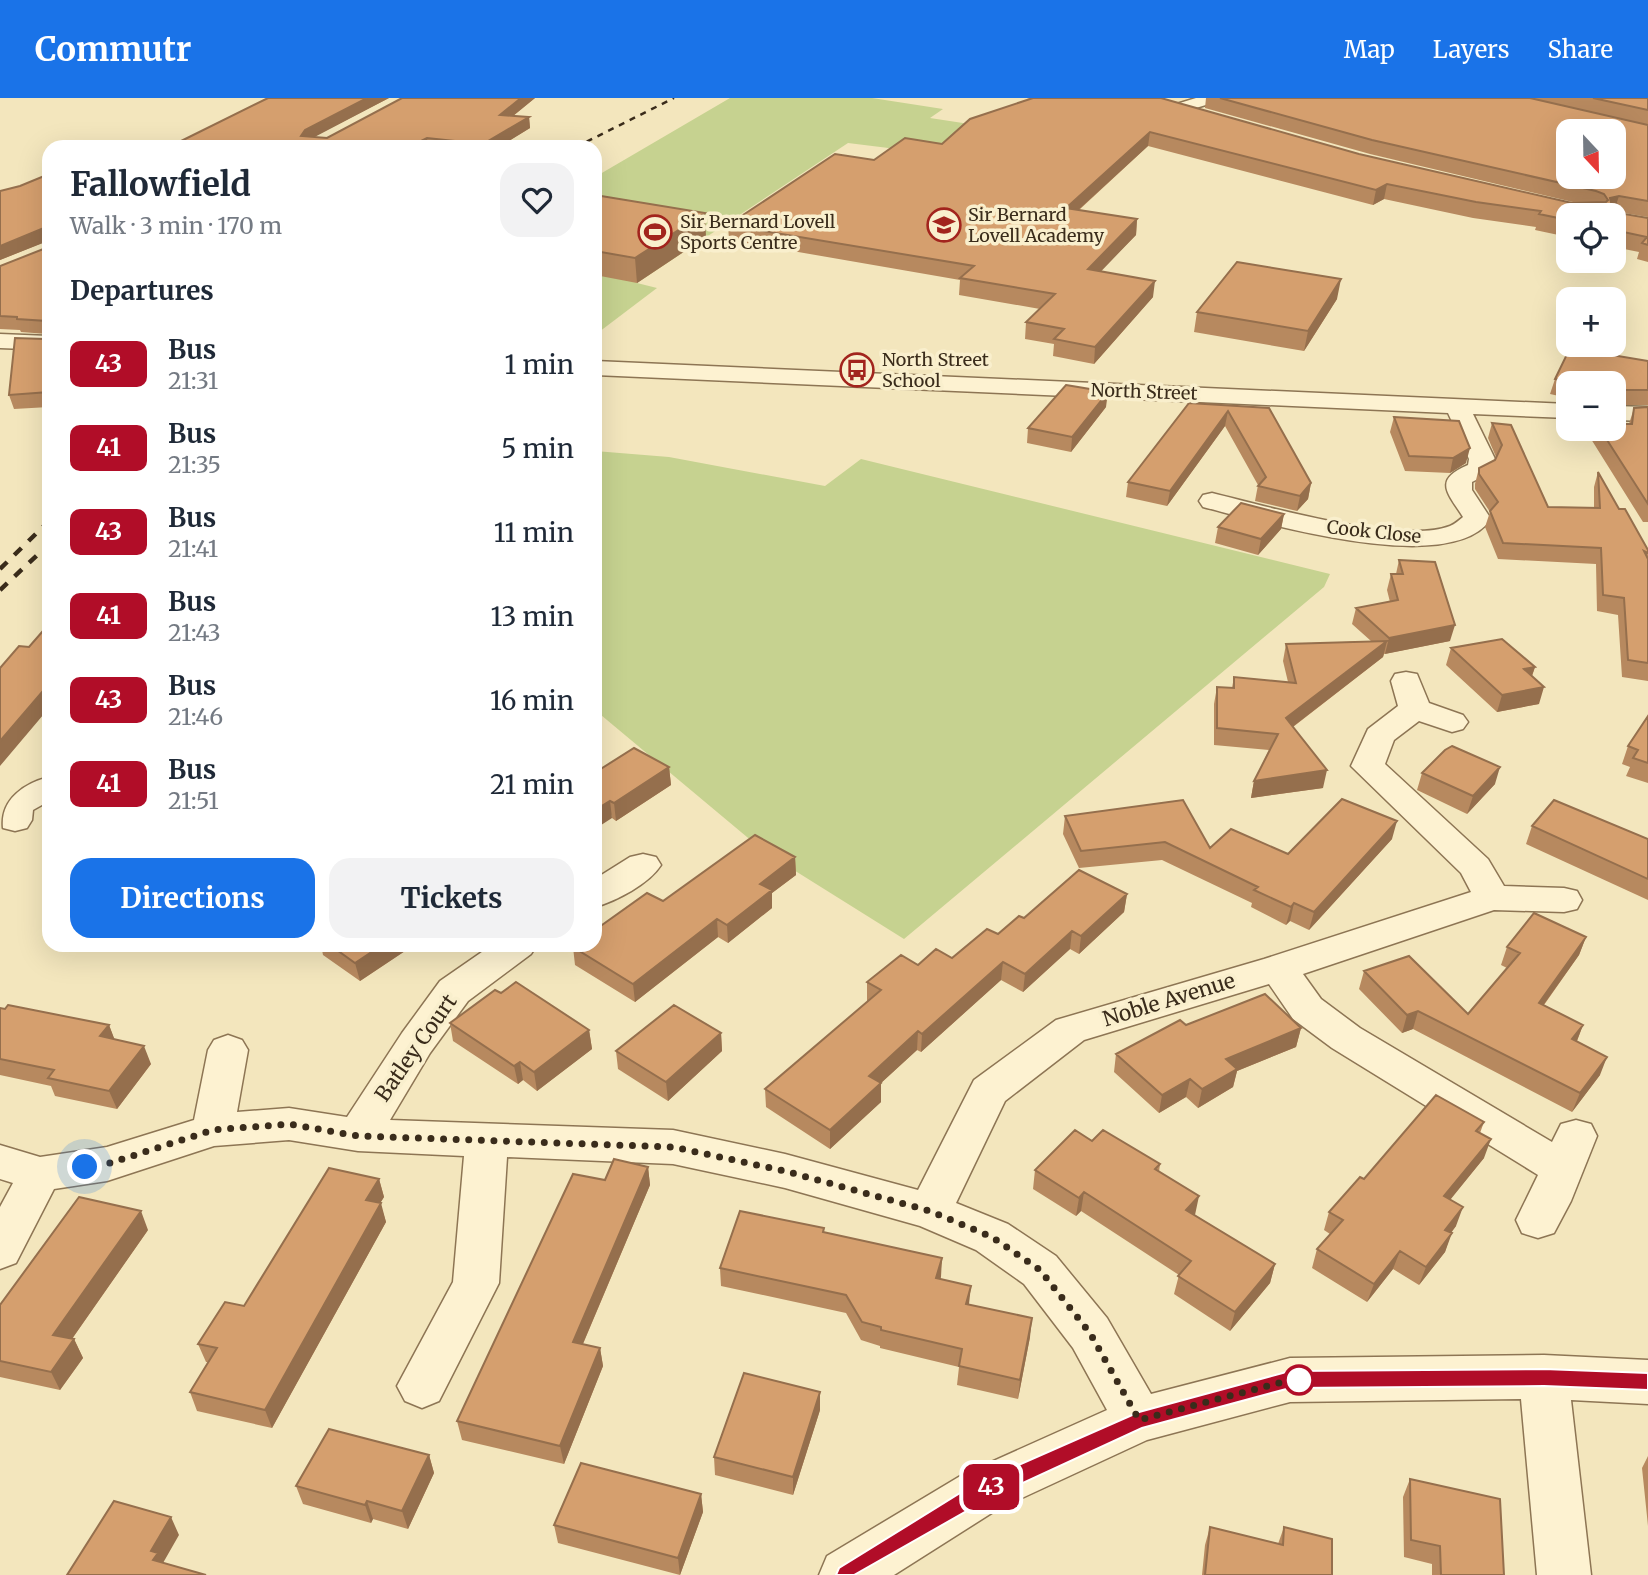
<!DOCTYPE html>
<html lang="en">
<head>
<meta charset="utf-8">
<style>
	:root { --surface:#fff; --page:#f2f2f3; --text:#1f2937; --muted:#747a83; --accent:#1a73e8 }
	body { margin:0; font-family:Merriweather,serif; background:var(--page); color:var(--text); height:100vh; display:flex; flex-direction:column; font-size:26px; white-space:nowrap }
	* { box-sizing:border-box; margin:0 }
	p { font-size:23px; color:var(--muted) }
	.icon { flex:none; width:38px; height:38px; fill:none; stroke:currentColor; stroke-width:2; stroke-linecap:round; stroke-linejoin:round }
	.map { position:relative; flex:1; overflow:hidden }
	.drawer { position:absolute; left:42px; top:42px; width:560px; height:812px; display:flex; flex-direction:column; background:var(--surface); border-radius:21px; box-shadow:0 7px 28px #0002 }
	.drawer>* { flex:none }
	.badge { padding:0 14px; border-radius:10px; font-size:24px; line-height:46px }
	.needle { width:46px; rotate:158deg }
	.controls { position:absolute; left:1556px; top:21px; display:grid; gap:14px }
	.controls a { display:grid; place-items:center; width:70px; height:70px; border-radius:14px; background:var(--surface); box-shadow:0 7px 28px #0002; font-size:35px }
	.you { position:absolute; width:35px; height:35px; margin:-18px; border:5px solid #fff; border-radius:50%; background:#1a73e8; box-shadow:0 0 0 10px #1a73e833 }
	.map>.badge { position:absolute; translate:-50% -50%; box-shadow:0 0 0 4px #fff }
	h2 { padding:0 28px; font-size:26px; line-height:63px }
	.round { display:grid; place-items:center; flex:none; width:74px; height:74px; border-radius:21px; background:var(--page) }
	.overview { display:flex; align-items:center; justify-content:space-between; height:119px; padding:0 28px }
	h1 { font-size:33px; font-weight:700; line-height:52px }
	.action { display:flex; gap:14px; margin-top:auto; padding:14px 28px }
	.action a { flex:1; height:80px; border-radius:21px; background:var(--accent); color:#fff; font-size:28px; font-weight:700; line-height:80px; text-align:center }
	.action a+a { background:var(--page); color:var(--text) }
	ul { padding:0; list-style:none }
	li { display:flex; align-items:center; gap:21px; height:84px; padding:0 28px }
	li div { flex:1 }
	li b { display:block; font-size:26px }
	li em { font-style:normal }
	li .badge { min-width:77px; font-weight:700; text-align:center }
	header { display:flex; align-items:center; gap:42px; box-sizing:border-box; height:98px; padding:0 35px; background:var(--accent); color:#fff }
	header strong { font-size:33px }
	nav { display:flex; gap:38px; margin-inline-start:auto; font-size:24px }
	.map>svg:first-child { display:block }
</style>
</head>
<body>
<header>
<strong>Commutr</strong>
<nav><a>Map</a><a>Layers</a><a>Share</a></nav>
</header>
<div class="map">
<svg width="1648" height="1477" viewBox="0 0 1648 1477">
	<rect width="100%" height="100%" fill="#f3e6bd"/>
	<path fill="#c6d290" d="M730,0H872L943,11L930,20L976,27L937,56L848,45L637,185L657,190L595,237V79Z
		M595,353L669,359L825,388L861,361L1330,476L1324,489L904,841L765,754L595,612Z"/>
	<g fill="none" stroke-linecap="round" stroke-linejoin="round">
		<defs>
			<path id="minor" d="M1196,0H1221L1219,3L1176,16L1168,11L1170,8Z
				M0,236L49,238V252L0,250Z
				M595,263L1568,306V320L1473,316L1495,361L1488,376L1472,384V392L1491,421C1450,481 1263,424 1203,409L1199,403L1203,397L1212,395C1265,408 1401,447 1450,428C1455,426 1459,422 1463,419C1447,394 1433,382 1468,367L1469,361L1448,315L595,277Z
				M1614,308L1648,309V323L1614,322Z
				M1406,574L1417,576L1429,605L1463,617L1468,624L1463,631L1452,634L1419,623L1394,642L1385,666L1488,761L1504,788L1564,790L1577,793L1582,802L1577,811L1564,814L1494,812L1303,876L1321,901L1360,930L1552,1044L1561,1026L1576,1022L1591,1026L1597,1038L1571,1103L1554,1135L1538,1140L1522,1135L1516,1122L1538,1077L1332,950L1293,921L1269,886L1084,942L1005,1003L956,1105L1008,1126L1056,1158L1107,1220L1151,1296L1290,1260L1544,1257L1648,1262V1306L1571,1302L1591,1477H1537L1521,1301L1290,1304L1147,1342L998,1411L894,1477H819L827,1458L962,1377L1107,1312L1073,1250L1024,1186L976,1152L920,1128L785,1090L673,1066L507,1059L499,1185L439,1303L422,1310L405,1303L397,1288L453,1184L464,1058L358,1053L289,1042L214,1048L107,1083L54,1091L16,1165L0,1171V1109L13,1085L0,1081V1047L40,1059L107,1049L194,1022L208,952L214,942L228,937L242,942L248,952L237,1014L289,1010L347,1019L402,935L440,883L492,847H537L531,856L468,903L430,955L390,1022L673,1032L785,1056L918,1092L974,982L1056,922L1264,861L1471,794L1461,775L1351,668L1368,631L1398,608L1391,583L1395,576Z
				M49,679V703L33,712L32,722L27,730L15,733L3,730C0,700 26,685 49,679Z
				M643,756L656,759L661,767C649,786 616,803 595,809V781L630,759Z"/>
		</defs>
		<use href="#minor" stroke="#8d7554" stroke-width="3"/>
		<use href="#minor" fill="#fdf2d1" fill-rule="evenodd"/>
		<path stroke="#3a2c1b" stroke-width="2.5" stroke-dasharray="6 6" stroke-linecap="butt" d="M576,49L674,0"/>
		<path stroke="#3a2c1b" stroke-width="4.5" stroke-dasharray="10 10" stroke-linecap="butt" d="M0,471L49,423
			M0,492L49,446"/>
	</g>
	<path fill="#b7895f" d="M268,0H389L313,39L327,40L402,0H535L513,18L529,19L530,30L499,49H169Z
		M1027,0H1161L1359,56L1572,105H1577L1370,56L1205,10L1206,0H1648V119L1618,114V115L1648,120V164L1637,161L1639,154L1614,149V117H1568V139L1535,132L1536,129L1473,120L1384,101L1373,107L1148,48L1079,112L1137,121L1136,137L1100,173L1153,199L1094,266L1053,258L1054,246L1025,241L1026,224L1040,211L959,197L960,182L729,142L728,127L874,62L942,46L1030,1Z
		M49,76V309L14,311L9,297L45,241L48,239L47,236L21,234L20,232L0,231V168L46,150L47,143L0,162V93L20,88Z
		M595,97L706,139L637,185L595,177Z
		M1337,201L1304,253L1194,234L1197,214Z
		M1648,263V307H1614V285H1568V300L1550,296L1555,281Z
		M1189,305L1269,310L1311,385L1308,401L1297,413L1255,403L1258,387L1225,328L1167,408L1126,399L1128,384Z
		M1106,309L1071,354L1027,345L1028,330Z
		M1648,309V424H1643L1591,341L1594,331H1614L1629,326L1634,310Z
		M1394,319L1466,365L1450,375L1405,373L1390,334Z
		M1492,325L1548,409L1594,410V389L1598,374L1619,411L1648,452V583L1622,579L1618,517L1597,513L1596,466L1498,461L1485,429L1490,414L1475,391V386L1479,370L1495,362L1496,359L1488,340Z
		M1284,416L1281,431L1258,457L1215,445L1218,429Z
		M1399,462L1450,543L1384,556L1383,559L1293,629L1323,690L1251,700L1254,683L1269,652L1214,647V606L1217,589L1232,590L1234,579L1288,584L1283,563L1286,546L1371,543L1352,526L1356,510L1390,504L1387,492L1391,476H1396Z
		M1451,550L1535,569L1532,578L1539,606L1497,614L1446,567Z
		M1648,618V685L1626,678L1630,669L1622,666L1628,648Z
		M669,669L671,687L616,723L612,720L599,672Z
		M1422,675L1495,686L1467,716L1417,692Z
		M1065,718L1210,750L1288,756L1392,741L1309,832L1290,823L1286,827L1251,809L1252,805L1162,762L1079,770L1063,736Z
		M1532,728L1648,741V802L1526,746Z
		M795,759L796,777L772,795V810L728,845L718,839L635,904L575,867L573,849L663,803Z
		M1127,796L1124,814L1079,856L1070,851L1023,894L1001,882L921,954L917,952L881,985V1004L830,1051L766,1009L765,991L868,903H867V884L918,867L952,860L998,836L1024,820Z
		M1586,839L1579,857L1544,907L1583,927L1577,943L1600,977L1572,1014L1413,931L1402,935L1359,891L1364,873L1468,916L1507,870L1501,867L1507,849Z
		M321,847H414L360,883L323,857Z
		M0,910L109,927L114,941L151,966L117,1011L55,998L51,988L0,977Z
		M450,925L589,932L592,951L537,993L523,982L518,986L453,943Z
		M1186,927L1301,930L1296,949L1237,973L1233,989L1198,1010L1186,999L1159,1015L1114,974L1116,956Z
		M721,935L722,953L668,1003L618,971L616,953Z
		M1484,1024L1480,1035L1484,1060L1450,1101L1456,1128L1451,1135L1445,1154L1419,1187L1393,1171L1367,1204L1312,1170L1317,1151L1330,1136L1324,1132L1329,1114L1364,1081Z
		M1092,1043L1160,1066L1159,1074L1195,1117L1275,1166L1270,1185L1230,1233L1174,1196L1179,1177L1081,1113L1076,1118L1033,1091L1035,1072Z
		M648,1069L650,1087L583,1246L600,1250L603,1268L564,1366L462,1342L457,1323L605,1082Z
		M379,1081L384,1099L380,1105L386,1124L272,1330L197,1313L190,1294L208,1264H206L198,1246L244,1208Z
		M148,1132L72,1241H74L83,1260L60,1292L0,1279V1207Z
		M824,1134L942,1160L940,1181L969,1207L1030,1239L1018,1301L957,1287L959,1269L880,1250V1248L861,1242L846,1215L721,1188L720,1170Z
		M820,1312L793,1397L715,1377L714,1359Z
		M429,1357L434,1375L408,1431L373,1421L371,1425L303,1406L296,1388Z
		M1648,1358V1428L1642,1370Z
		M1410,1381L1504,1477H1432V1466L1404,1459L1403,1399Z
		M701,1396L703,1414L680,1477L558,1445L554,1427Z
		M1210,1429L1278,1446L1284,1429L1332,1477H1202L1205,1447Z"/>
	<path fill="#956f4d" d="M367,0H389L307,43L301,38L305,32Z
		M521,0H535L502,27L500,17Z
		M529,19L530,30L499,49H484L483,46Z
		M1150,34L1148,48L1064,125L1066,110Z
		M427,40L428,49H416L415,46Z
		M1387,86L1384,101L1373,107L1376,92Z
		M1619,98L1614,113L1606,115L1610,100Z
		M705,115L706,139L637,185L635,160Z
		M1137,121L1136,137L1087,188L1088,171Z
		M44,130L48,143L0,162V148Z
		M1341,181L1337,201L1304,253L1308,233Z
		M1155,183L1153,199L1094,266L1095,249Z
		M1108,294L1106,309L1071,354L1072,339Z
		M1228,313L1225,328L1167,408L1170,393Z
		M1470,350L1466,365L1450,375L1453,360Z
		M1311,385L1308,401L1297,413L1300,398Z
		M1284,416L1281,431L1258,457L1261,441Z
		M1455,527L1450,543L1385,556L1389,540Z
		M1387,543L1383,559L1282,637L1286,620Z
		M1535,569L1529,586L1524,571Z
		M49,586V610L0,668V643Z
		M1544,589L1539,606L1497,614L1502,597Z
		M669,669L671,687L616,723L614,705Z
		M1500,669L1495,686L1467,716L1473,698Z
		M1327,672L1323,690L1251,700L1254,683Z
		M610,703L612,720L595,731V712Z
		M1397,723L1392,741L1309,832L1314,814Z
		M795,759L796,777L772,795V810L728,845L727,827L760,786Z
		M1127,796L1124,814L1079,856L1081,838Z
		M1294,805L1290,823L1286,827L1291,809Z
		M717,821L718,839L635,904L633,886Z
		M1072,833L1070,851L1023,894L1025,876Z
		M1586,839L1579,857L1532,923L1539,905Z
		M382,847H414L360,883L355,865Z
		M1003,864L1001,882L921,954L922,936Z
		M1418,913L1413,931L1402,935L1407,917Z
		M109,927L116,945L100,938Z
		M1583,927L1576,945L1572,941Z
		M1301,930L1296,949L1237,973L1233,989L1198,1010L1202,991L1226,961Z
		M589,932L592,951L537,993L534,974Z
		M918,933L917,952L869,996V978Z
		M721,935L722,953L668,1003L666,984Z
		M144,948L151,966L117,1011L109,993Z
		M1607,959L1600,977L1572,1014L1580,995Z
		M520,964L523,982L518,986L514,968Z
		M1190,981L1186,999L1159,1015L1162,997Z
		M881,985V1004L830,1051V1032Z
		M1491,1041L1484,1060L1438,1117L1444,1098Z
		M648,1069L650,1087L576,1262L573,1244Z
		M379,1081L384,1099L371,1120L366,1102Z
		M1084,1094L1081,1113L1076,1118L1079,1100Z
		M1199,1098L1195,1117L1186,1112Z
		M381,1105L386,1124L272,1330L265,1312Z
		M1463,1109L1456,1128L1439,1150L1445,1132Z
		M141,1113L148,1132L62,1255L53,1237Z
		M1452,1135L1445,1154L1419,1187L1426,1169Z
		M1400,1153L1393,1171L1367,1204L1374,1186Z
		M942,1160L941,1179L935,1198L936,1180Z
		M1275,1166L1270,1185L1230,1233L1235,1214Z
		M971,1188L969,1206L964,1225L966,1206Z
		M1032,1220L1030,1239L1018,1301L1020,1282Z
		M74,1241L83,1260L60,1292L51,1274Z
		M600,1250L603,1268L564,1366L560,1348Z
		M820,1294V1312L793,1397V1379Z
		M429,1357L434,1375L408,1431L402,1413Z
		M701,1396L703,1414L680,1477L678,1460Z
		M367,1403L373,1421L371,1425L365,1407Z
		M171,1419L179,1437L163,1465L153,1462L151,1453Z"/>
	<path fill="#d59f6e" stroke="#956f4d" stroke-width="2" fill-rule="evenodd" d="M268,0H367L305,32L301,38L327,40L402,0H521L500,17L529,19L483,46L427,40L415,46L409,45L400,49H169Z
		M1033,0H1161L1359,56L1572,105L1606,104L1608,102L1604,96L1596,93L1372,42L1220,0H1530L1648,27V103L1619,98L1610,100L1611,104H1616L1618,115L1648,120V147L1642,145L1647,139L1614,132V117H1568V122L1539,116L1541,113L1476,104L1387,86L1376,92L1150,34L1066,110L1137,121L1088,171L1155,183L1095,249L1054,241L1064,231L1026,224L1055,196L960,180L974,168L728,127L835,56L874,62L905,40L942,46L970,21ZM1568,33H1614V79H1568Z
		M1593,0H1648V12Z
		M49,76V294L9,297L15,240L45,241L48,239L47,223L17,221V219L0,218V168L46,150L48,133L44,130L0,148V93L20,88Z
		M595,97L705,115L635,160L595,153Z
		M1237,164L1341,181L1308,233L1197,214Z
		M1570,250L1648,263V292H1614V285H1578L1555,281Z
		M1066,287L1108,294L1072,339L1028,330Z
		M1189,305L1269,310L1311,385L1300,398L1258,388L1266,379L1228,313L1170,393L1128,384Z
		M1648,309V406L1600,331H1614V326H1632L1634,310Z
		M1394,319L1459,323L1470,350L1453,360L1409,358Z
		M1492,325L1511,327L1548,409L1600,410L1598,374L1619,411H1625L1648,452V455L1644,453L1648,461V565L1628,562L1624,500L1603,497L1601,450L1503,445L1490,413L1498,404L1479,376V370L1495,362L1502,347Z
		M1241,405L1284,416L1261,441L1218,429Z
		M1399,462L1435,464L1455,527L1389,540L1356,510L1398,502L1391,476H1403Z
		M49,526V586L0,643V570L19,548L29,549Z
		M1502,541L1535,569L1524,571L1544,589L1502,597L1451,550Z
		M1387,543L1286,620L1327,672L1254,683L1278,636L1217,630V589L1234,590V579L1296,585L1286,546Z
		M1648,618V665L1633,660L1638,652L1628,648Z
		M1452,648L1500,669L1473,698L1422,675L1445,652Z
		M634,650L669,669L614,705L610,703L595,712V669L599,672Z
		M1342,701L1397,723L1314,814L1294,805L1291,809L1254,792L1258,789L1165,744L1081,753L1065,718L1183,702L1210,750L1231,731L1288,756Z
		M1554,702L1648,741V781L1532,728Z
		M755,737L795,759L760,786L772,792L727,827L717,821L633,886L573,849L575,847H595V832L647,795L663,803Z
		M1079,772L1127,796L1081,838L1072,833L1025,876L1003,864L922,936L918,933L869,978L881,985L830,1032L765,991L881,892L867,884L901,857L918,867L936,851L952,860L987,831L998,836L1019,818L1024,820Z
		M1534,815L1586,839L1539,905L1583,927L1572,941L1607,959L1580,995L1418,913L1407,917L1364,873L1409,858L1468,916L1520,855L1507,849Z
		M330,847H382L355,865Z
		M516,884L589,932L534,974L520,964L514,968L450,925L495,892L501,895Z
		M1265,896L1301,930L1226,961L1237,971L1202,991L1190,981L1162,997L1116,956L1180,922L1186,927Z
		M8,907L109,927L100,938L144,948L109,993L48,980L54,972L0,961V910L5,911Z
		M674,907L721,935L666,984L616,953Z
		M1436,997L1484,1024L1476,1033L1491,1041L1444,1098L1463,1109L1445,1132L1452,1135L1426,1169L1400,1153L1374,1186L1317,1151L1343,1122L1329,1114L1360,1079L1364,1081Z
		M1075,1032L1092,1043L1103,1032L1160,1066L1155,1071L1199,1098L1186,1112L1275,1166L1235,1214L1178,1178L1191,1163L1084,1094L1079,1100L1035,1072Z
		M614,1061L648,1069L573,1244L600,1250L560,1348L457,1323L573,1076L605,1082Z
		M329,1070L379,1081L366,1102L381,1105L265,1312L190,1294L217,1250L198,1246L225,1204L244,1208Z
		M79,1099L141,1113L53,1237L74,1241L51,1274L0,1263V1207Z
		M740,1113L824,1130L823,1134L942,1160L936,1180L971,1188L966,1206L1032,1220L1020,1282L959,1268L962,1251L881,1232V1229L862,1224L846,1197L720,1170Z
		M744,1275L820,1294L793,1379L714,1359Z
		M329,1331L429,1357L402,1413L367,1403L365,1407L296,1388Z
		M581,1365L701,1396L678,1460L554,1427Z
		M1410,1381L1500,1401L1504,1477H1441L1440,1448L1411,1442Z
		M114,1403L171,1419L151,1453L158,1455L153,1462L206,1477H67Z
		M1210,1429L1283,1447L1284,1429L1332,1441V1477H1205Z"/>
	<path fill="#b10d28" stroke="#fff" stroke-width="2" d="M1544,1271L1648,1275V1292L1544,1288L1290,1290L1142,1330L988,1401L854,1477H836L839,1470L973,1387L1139,1314L1290,1273Z"/>
	<g fill="none" stroke-linecap="round" stroke-linejoin="round">
		<path stroke="#3a2c1b" stroke-width="7" stroke-dasharray="0 12.6" d="M85,1069L107,1066L213,1032L289,1026L358,1038L673,1049L785,1073L930,1113L992,1139L1040,1172L1090,1235L1139,1322L1290,1282H1299"/>
	</g>
	<defs>
		<symbol id="school-ring" viewBox="-11 -11 22 22"><circle r="9.5" fill="#f9efcd" stroke="#a2241d" stroke-width="1.5"/><path d="M0-5L7-2L0 1L-7-2ZM-4 1L0 2.5L4 1V4Q0 6-4 4Z" fill="#a2241d"/></symbol>
		<symbol id="stadium-ring" viewBox="-11 -11 22 22"><circle r="9.5" fill="#f9efcd" stroke="#a2241d" stroke-width="1.5"/><path d="M0-5a6.5 5 0 1 0 0 10a6.5 5 0 1 0 0-10ZM-3.5-1.8h7v3.6h-7Z" fill="#a2241d"/></symbol>
		<symbol id="bus-ring" viewBox="-11 -11 22 22"><circle r="9.5" fill="#f9efcd" stroke="#a2241d" stroke-width="1.5"/><path d="M-5-6H5V4H4V6H2V4H-2V6H-4V4H-5ZM-3.5-4V0h7V-4ZM-3.5 1.2v1.5H-2V1.2ZM2 1.2v1.5H3.5V1.2Z" fill="#a2241d"/></symbol>
	</defs>
	<g fill-rule="evenodd">
		<use href="#school-ring" x="925" y="108" width="38" height="38"/>
		<use href="#stadium-ring" x="636" y="115" width="38" height="38"/>
		<use href="#bus-ring" x="838" y="253" width="38" height="38"/>
	</g>
	<circle fill="#fff" stroke="#b10d28" stroke-width="3.5" cx="1299" cy="1282" r="14"/>
	<g text-anchor="middle" stroke-width="7" stroke-linejoin="round" paint-order="stroke">
		<g font-size="18" fill="#3a2c1b" stroke="#f9efcd" text-anchor="start">
			<text x="968" y="123">Sir Bernard<tspan x="968" dy="21">Lovell Academy</tspan></text>
			<text x="680" y="130">Sir Bernard Lovell<tspan x="680" dy="21">Sports Centre</tspan></text>
			<text x="882" y="268">North Street<tspan x="882" dy="21">School</tspan></text>
		</g>
		<g font-size="18" fill="#3a2c1b" stroke="#f9efcd">
			<text transform="translate(1144 294) rotate(2)" y="6">North Street</text>
			<text transform="translate(1374 434) rotate(6)" y="6">Cook Close</text>
		</g>
		<g font-size="21" fill="#3a2c1b" stroke="#f9efcd">
			<text transform="translate(1169 902) rotate(-17)" y="7">Noble Avenue</text>
			<text transform="translate(416 950) rotate(-55)" y="7">Batley Court</text>
		</g>
	</g>
</svg>
<div class="controls">
<a><svg class="needle" viewBox="-14 -14 28 28"><path d="M0-13l5 13h-10z" fill="#e53935"/><path d="M0 13l5-13h-10z" fill="#747a83"/></svg></a>
<a><svg class="icon" aria-label="locate" viewBox="0 0 24 24"><circle cx="12" cy="12" r="6"/><path d="M12 2v4M12 18v4M2 12h4M18 12h4"/></svg></a>
<a>+</a>
<a>−</a>
</div>
<div class="you" style="left:85px;top:1069px"></div>
<b class="badge" style="left:991px;top:1389px;background:#b10d28;color:#fff">43</b>
<section class="drawer">
<div class="overview"><div><h1>Fallowfield</h1><p>Walk · 3 min · 170 m</p></div><a class="round"><svg class="icon" aria-label="heart" viewBox="0 0 24 24"><path d="M12 20l-8-8c-3-5 5-10 8-4 3-6 11-1 8 4z"/></svg></a></div>
<h2>Departures</h2>
<ul>
<li><span class="badge" style="background:#b10d28;color:#fff">43</span><div><b>Bus</b><p>21:31</p></div><em>1 min</em></li>
<li><span class="badge" style="background:#b10d28;color:#fff">41</span><div><b>Bus</b><p>21:35</p></div><em>5 min</em></li>
<li><span class="badge" style="background:#b10d28;color:#fff">43</span><div><b>Bus</b><p>21:41</p></div><em>11 min</em></li>
<li><span class="badge" style="background:#b10d28;color:#fff">41</span><div><b>Bus</b><p>21:43</p></div><em>13 min</em></li>
<li><span class="badge" style="background:#b10d28;color:#fff">43</span><div><b>Bus</b><p>21:46</p></div><em>16 min</em></li>
<li><span class="badge" style="background:#b10d28;color:#fff">41</span><div><b>Bus</b><p>21:51</p></div><em>21 min</em></li>
</ul>
<div class="action"><a>Directions</a><a>Tickets</a></div>
</section>
</div>
</body>
</html>
